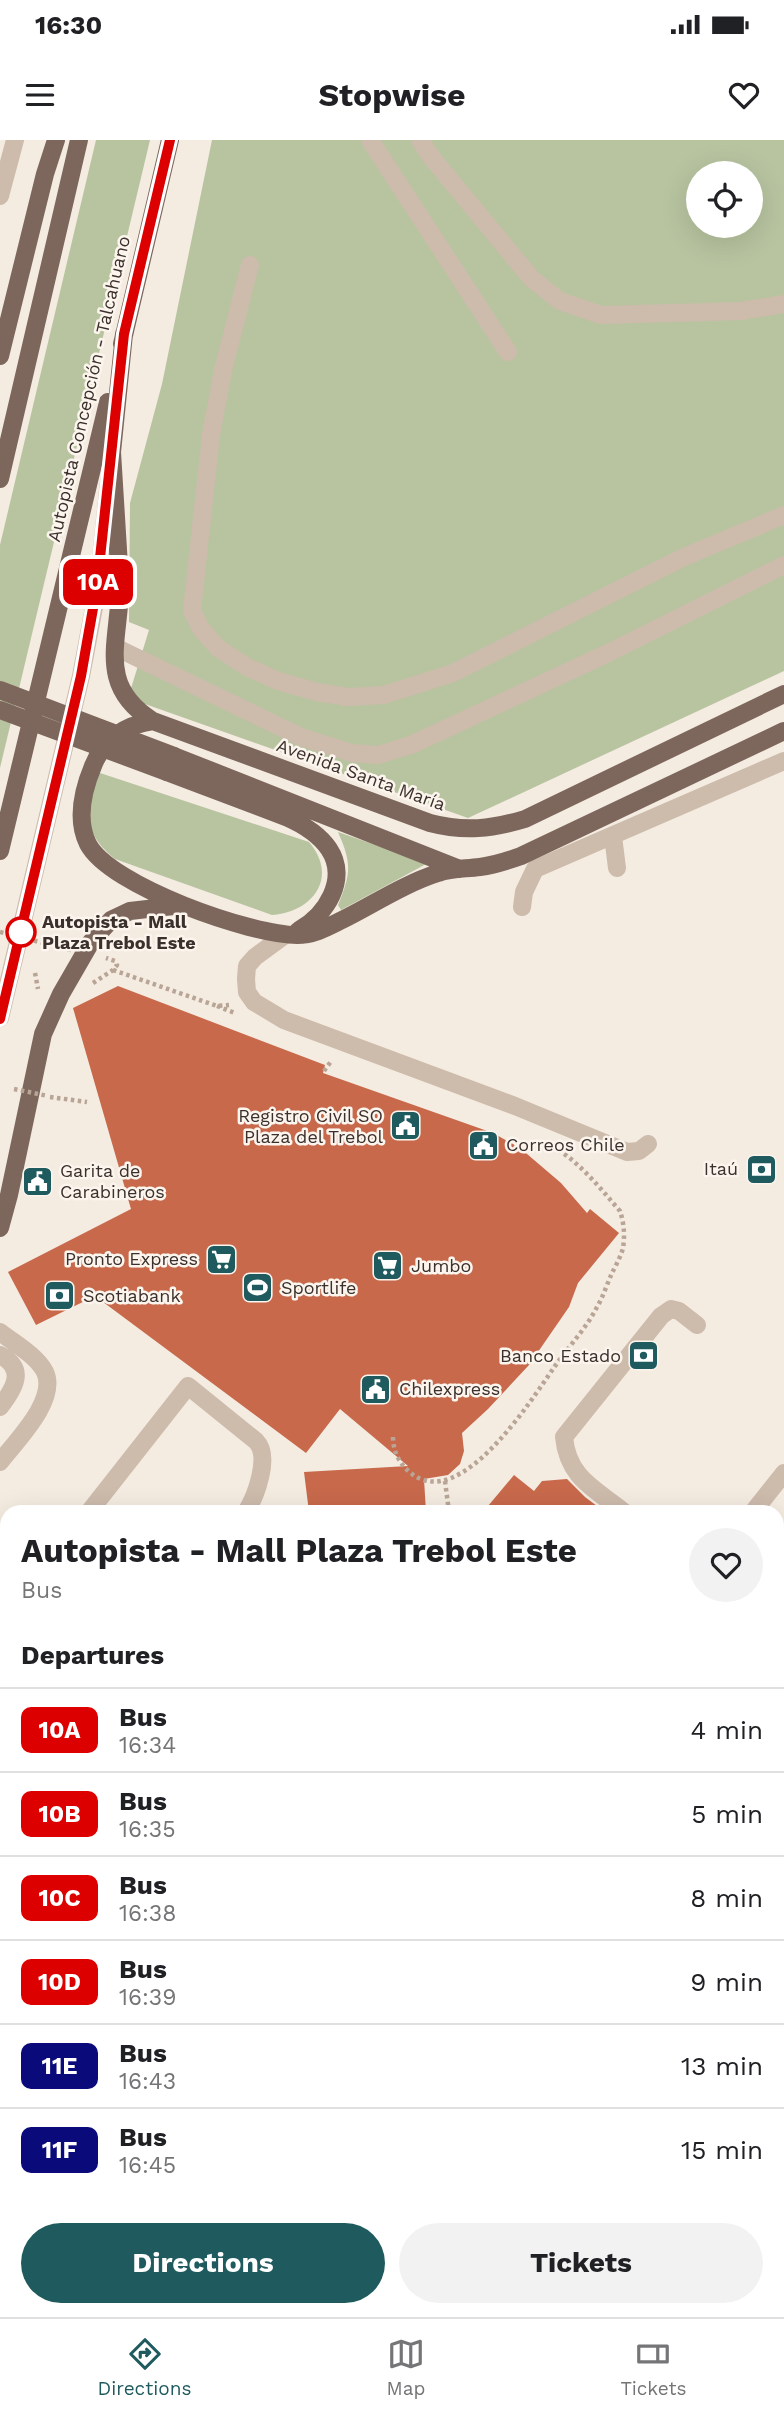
<!DOCTYPE html>
<html lang="en">
<head>
<meta charset="utf-8">
<style>
	:root { --surface:#fff; --page:#f2f2f2; --text:#202124; --muted:#757577; --line:#e0e0e0; --accent:#1f5a5e }
	body { margin:0; font-family:"Work Sans",sans-serif; background:var(--page); color:var(--text); height:100vh; display:flex; flex-direction:column; font-size:26px; white-space:nowrap }
	* { box-sizing:border-box; margin:0 }
	p { font-size:23px; color:var(--muted) }
	.icon { flex:none; width:38px; height:38px; fill:none; stroke:currentColor; stroke-width:2; stroke-linecap:round; stroke-linejoin:round }
	.map { position:relative; flex:1; overflow:hidden }
	.side { position:absolute; left:0px; top:1365px; width:784px; height:812px; display:flex; flex-direction:column; background:var(--surface); border-radius:21px 21px 0 0; box-shadow:0 7px 28px #0002 }
	.side>* { flex:none }
	.badge { padding:0 14px; border-radius:10px; font-size:24px; line-height:46px }
	.fabs { position:absolute; left:686px; top:21px; display:grid; gap:14px }
	.fabs a { display:grid; place-items:center; width:77px; height:77px; border-radius:50%; background:var(--surface); box-shadow:0 7px 28px #0002; font-size:35px }
	.map>.badge { position:absolute; translate:-50% -50%; box-shadow:0 0 0 4px #fff }
	h2 { padding:0 21px; font-size:26px; line-height:63px }
	.round { display:grid; place-items:center; flex:none; width:74px; height:74px; border-radius:37px; background:var(--page) }
	.headline { display:flex; align-items:center; justify-content:space-between; height:119px; padding:0 21px }
	h1 { font-size:33px; font-weight:700; line-height:52px }
	.cta { display:flex; gap:14px; margin-top:auto; padding:14px 21px }
	.cta a { flex:1; height:80px; border-radius:42px; background:var(--accent); color:#fff; font-size:28px; font-weight:700; line-height:80px; text-align:center }
	.cta a+a { background:var(--page); color:var(--text) }
	ul { padding:0; list-style:none }
	li { display:flex; align-items:center; gap:21px; height:84px; padding:0 21px; border-top:2px solid var(--line) }
	li div { flex:1 }
	li b { display:block; font-size:26px }
	li em { font-style:normal }
	li .badge { min-width:77px; font-weight:700; text-align:center }
	.status { display:flex; justify-content:space-between; align-items:center; height:49px; padding:0 35px; background:var(--surface); direction:ltr }
	.status svg { height:19px; fill:currentColor }
	header { display:flex; justify-content:space-between; align-items:center; height:91px; padding:0 21px; background:var(--surface); font-size:32px; font-weight:700 }
	.tab-bar { display:flex; justify-content:space-around; align-items:center; height:98px; border-top:2px solid var(--line); background:var(--surface); font-size:19px; color:var(--muted) }
	.tab-bar a { display:grid; justify-items:center; gap:4px }
	.tab-bar .active { color:var(--accent) }
	.map>svg:first-child { display:block }
</style>
</head>
<body>
<div class="status"><b>16:30</b><svg viewBox="0 0 49 12"><path d="M0 12V9h3v3zM5 12V6h3v6zM10 12V3h3v9zM15 12V0h3v12zM26 1h20v11H26zM47 4h2v5h-2z"/></svg></div>
<header><svg class="icon" aria-label="menu" viewBox="0 0 24 24"><path d="M4 6h16M4 12h16M4 18h16"/></svg>Stopwise<svg class="icon" aria-label="heart" viewBox="0 0 24 24"><path d="M12 20l-8-8c-3-5 5-10 8-4 3-6 11-1 8 4z"/></svg></header>
<div class="map">
<svg width="784" height="2177" viewBox="0 0 784 2177">
	<rect width="100%" height="100%" fill="#f4ebe1"/>
	<path fill="#b8c4a0" fill-rule="evenodd" d="M96,0H150L0,628V405Z
		M212,0H784V531L468,678L128,558L149,490L129,482L130,363L162,244ZM698,33H751V86H698Z
		M97,632L309,702C339,737 313,772 272,775L115,719C80,691 88,670 97,632Z
		M338,692L428,723L341,770L338,765C351,733 352,724 338,692Z
		M7,1778V2170H273L277,2177H0V1781Z"/>
	<path fill="#c8694b" d="M118,846L325,925L323,933L493,993L520,1008L561,1043L587,1073L590,1069L619,1093L578,1143L569,1167L529,1225L488,1269L462,1293L464,1311L460,1324L448,1335L424,1339L426,1372H309L304,1332L408,1326L340,1269L306,1313L95,1156L36,1185L8,1132L131,1069L73,868Z
		M514,1335L534,1351L542,1341L567,1339L585,1357L605,1372H483Z"/>
	<g fill="none" stroke-linecap="round" stroke-linejoin="round">
		<path stroke="#b9a596" stroke-width="4.5" stroke-dasharray="3.5 3.5" stroke-linecap="butt" d="M113,830L217,866L229,865
			M35,833L38,849
			M93,843L113,830L117,825L115,821L106,818
			M217,866L235,873
			M324,931L332,920
			M50,957L87,962
			M393,1297C393,1312 400,1325 412,1334C461,1371 530,1262 553,1229C567,1208 586,1189 597,1167C603,1157 607,1144 612,1133C616,1125 621,1116 623,1108C625,1096 624,1083 620,1071C600,1048 582,1025 557,1009
			M445,1341L449,1372
			M777,1809L784,1814"/>
		<path stroke="#cdbbac" stroke-width="18" d="M370,0L508,212
			M420,0L432,18L532,139L560,161L601,175L741,171L784,164
			M0,56L15,0
			M250,125L223,230L211,295L192,470L201,489L218,508L247,527L278,541L317,552L347,557L384,555L453,533L684,417L784,375
			M115,507L301,597L352,613L378,615L411,605L606,514L784,425
			M613,696L617,728
			M522,767L524,752L535,729L784,621
			M285,795L255,817L247,826L246,839L247,852L254,862L284,880L515,966L627,1012L639,1011L648,1004
			M0,878L81,536L98,446L109,341
			M0,1192C14,1203 37,1216 45,1232C58,1260 16,1301 0,1322
			M0,1215C27,1229 14,1249 0,1267
			M89,1372L188,1246L256,1301C271,1316 256,1356 246,1372
			M624,1372C594,1348 568,1338 564,1297L661,1176L671,1169L679,1171L697,1185
			M753,1372L784,1333
			M777,1406L784,1397
			M0,1443L7,1458
			M0,1541L7,1557
			M321,2170L325,2177
			M447,2170V2177"/>
		<path stroke="#7d675c" stroke-width="18" d="M124,194L112,312L120,442C121,499 94,544 153,581L430,683C464,692 492,689 525,679L784,554
			M122,204L170,0
			M0,216L45,34L56,0
			M0,339L79,0
			M153,581C124,585 103,600 93,626C83,650 76,680 88,704C110,746 251,795 297,795C314,795 328,787 342,780C372,765 406,743 438,733C451,728 465,729 480,727C494,725 507,721 521,716L784,591
			M174,616L460,729
			M167,632L286,677C302,684 319,694 329,709C349,739 326,775 299,790
			M0,711L108,262
			M0,1088L9,1055L43,894L61,854L91,802L111,780L130,771L182,765"/>
		<path stroke="#b9a596" stroke-width="4.5" stroke-dasharray="3.5 3.5" stroke-linecap="butt" d="M0,792L75,811
			M14,949L48,956"/>
		<path stroke="#7d675c" stroke-width="18" d="M0,550L174,616
			M0,570L167,632"/>
	</g>
	<g fill="none" stroke-linecap="round" stroke-linejoin="round">
		<defs>
			<path id="line" d="M0,879L81,536L97,446L124,194L170,0"/>
		</defs>
		<use href="#line" stroke="#fff" stroke-width="16"/>
		<use href="#line" stroke="#d00" stroke-width="10"/>
	</g>
	<defs>
		<symbol id="civic-square" viewBox="-11 -11 22 22"><rect x="-9" y="-9" width="18" height="18" rx="4" fill="#1f5a5e" stroke="#fbf5ee"/><path d="M-.6-6.5H3V-4.5H.6V-3L4-1V1h2V6H-6V1h2V-1L-.6-3ZM-1.2 2.5V6h2.4V2.5Z" fill="#fff"/></symbol>
		<symbol id="bank-square" viewBox="-11 -11 22 22"><rect x="-9" y="-9" width="18" height="18" rx="4" fill="#1f5a5e" stroke="#fbf5ee"/><path d="M-6-4H6V4H-6ZM0-2.3a2.3 2.3 0 1 0 0 4.6a2.3 2.3 0 1 0 0-4.6Z" fill="#fff"/></symbol>
		<symbol id="supermarket-square" viewBox="-11 -11 22 22"><rect x="-9" y="-9" width="18" height="18" rx="4" fill="#1f5a5e" stroke="#fbf5ee"/><path d="M-6-5.5h2.5l.6 2H6L4.5 2H-2.5L-4.4-4H-6ZM-1.5 3.2a1.3 1.3 0 1 0 .1 0ZM3 3.2a1.3 1.3 0 1 0 .1 0Z" fill="#fff"/></symbol>
		<symbol id="stadium-square" viewBox="-11 -11 22 22"><rect x="-9" y="-9" width="18" height="18" rx="4" fill="#1f5a5e" stroke="#fbf5ee"/><path d="M0-5a6.5 5 0 1 0 0 10a6.5 5 0 1 0 0-10ZM-3.5-1.8h7v3.6h-7Z" fill="#fff"/></symbol>
	</defs>
	<g fill-rule="evenodd">
		<use href="#civic-square" x="388" y="968" width="35" height="35"/>
		<use href="#civic-square" x="466" y="988" width="35" height="35"/>
		<use href="#bank-square" x="744" y="1012" width="35" height="35"/>
		<use href="#civic-square" x="20" y="1024" width="35" height="35"/>
		<use href="#supermarket-square" x="204" y="1102" width="35" height="35"/>
		<use href="#supermarket-square" x="370" y="1108" width="35" height="35"/>
		<use href="#stadium-square" x="240" y="1130" width="35" height="35"/>
		<use href="#bank-square" x="42" y="1138" width="35" height="35"/>
		<use href="#bank-square" x="626" y="1198" width="35" height="35"/>
		<use href="#civic-square" x="358" y="1232" width="35" height="35"/>
	</g>
	<circle fill="#fff" stroke="#d00" stroke-width="3.5" cx="21" cy="792" r="14"/>
	<g text-anchor="middle" stroke-width="5" stroke-linejoin="round" paint-order="stroke">
		<g font-size="18" fill="#3b302b" stroke="#fbf5ee">
			<text transform="translate(89 249) rotate(-77)" y="6">Autopista Concepción - Talcahuano</text>
			<text transform="translate(361 635) rotate(20)" y="6">Avenida Santa María</text>
		</g>
		<g font-size="18" font-weight="bold" fill="#3b302b" stroke="#fbf5ee" text-anchor="start">
			<text x="42" y="788">Autopista - Mall<tspan x="42" dy="21">Plaza Trebol Este</tspan></text>
		</g>
		<g font-size="18" fill="#3b302b" stroke="#fbf5ee" text-anchor="start">
			<text x="383" y="982" text-anchor="end">Registro Civil SO<tspan x="383" dy="21">Plaza del Trebol</tspan></text>
			<text x="506" y="1011">Correos Chile</text>
			<text x="738" y="1035" text-anchor="end">Itaú</text>
			<text x="60" y="1037">Garita de<tspan x="60" dy="21">Carabineros</tspan></text>
			<text x="198" y="1125" text-anchor="end">Pronto Express</text>
			<text x="411" y="1132">Jumbo</text>
			<text x="281" y="1154">Sportlife</text>
			<text x="83" y="1162">Scotiabank</text>
			<text x="621" y="1222" text-anchor="end">Banco Estado</text>
			<text x="399" y="1255">Chilexpress</text>
		</g>
	</g>
</svg>
<div class="fabs">
<a><svg class="icon" aria-label="locate" viewBox="0 0 24 24"><circle cx="12" cy="12" r="6"/><path d="M12 2v4M12 18v4M2 12h4M18 12h4"/></svg></a>
</div>
<b class="badge" style="left:98px;top:442px;background:#d00;color:#fff">10A</b>
<section class="side">
<div class="headline"><div><h1>Autopista - Mall Plaza Trebol Este</h1><p>Bus</p></div><a class="round"><svg class="icon" aria-label="heart" viewBox="0 0 24 24"><path d="M12 20l-8-8c-3-5 5-10 8-4 3-6 11-1 8 4z"/></svg></a></div>
<h2>Departures</h2>
<ul>
<li><span class="badge" style="background:#d00;color:#fff">10A</span><div><b>Bus</b><p>16:34</p></div><em>4 min</em></li>
<li><span class="badge" style="background:#d00;color:#fff">10B</span><div><b>Bus</b><p>16:35</p></div><em>5 min</em></li>
<li><span class="badge" style="background:#d00;color:#fff">10C</span><div><b>Bus</b><p>16:38</p></div><em>8 min</em></li>
<li><span class="badge" style="background:#d00;color:#fff">10D</span><div><b>Bus</b><p>16:39</p></div><em>9 min</em></li>
<li><span class="badge" style="background:#0a0a7a;color:#fff">11E</span><div><b>Bus</b><p>16:43</p></div><em>13 min</em></li>
<li><span class="badge" style="background:#0a0a7a;color:#fff">11F</span><div><b>Bus</b><p>16:45</p></div><em>15 min</em></li>
</ul>
<div class="cta"><a>Directions</a><a>Tickets</a></div>
</section>
</div>
<nav class="tab-bar">
<a class="active"><svg class="icon" aria-label="directions" viewBox="0 0 24 24"><path d="M12 3l9 9-9 9-9-9zM9 14v-3h6M13 9l2 2-2 2"/></svg>Directions</a>
<a><svg class="icon" aria-label="map" viewBox="0 0 24 24"><path d="M3 6l6-2 6 2 6-2v14l-6 2-6-2-6 2zM9 4v14M15 6v14"/></svg>Map</a>
<a><svg class="icon" aria-label="tickets" viewBox="0 0 24 24"><path d="M3 7h18v10H3zM15 7v10"/></svg>Tickets</a>
</nav>
</body>
</html>
